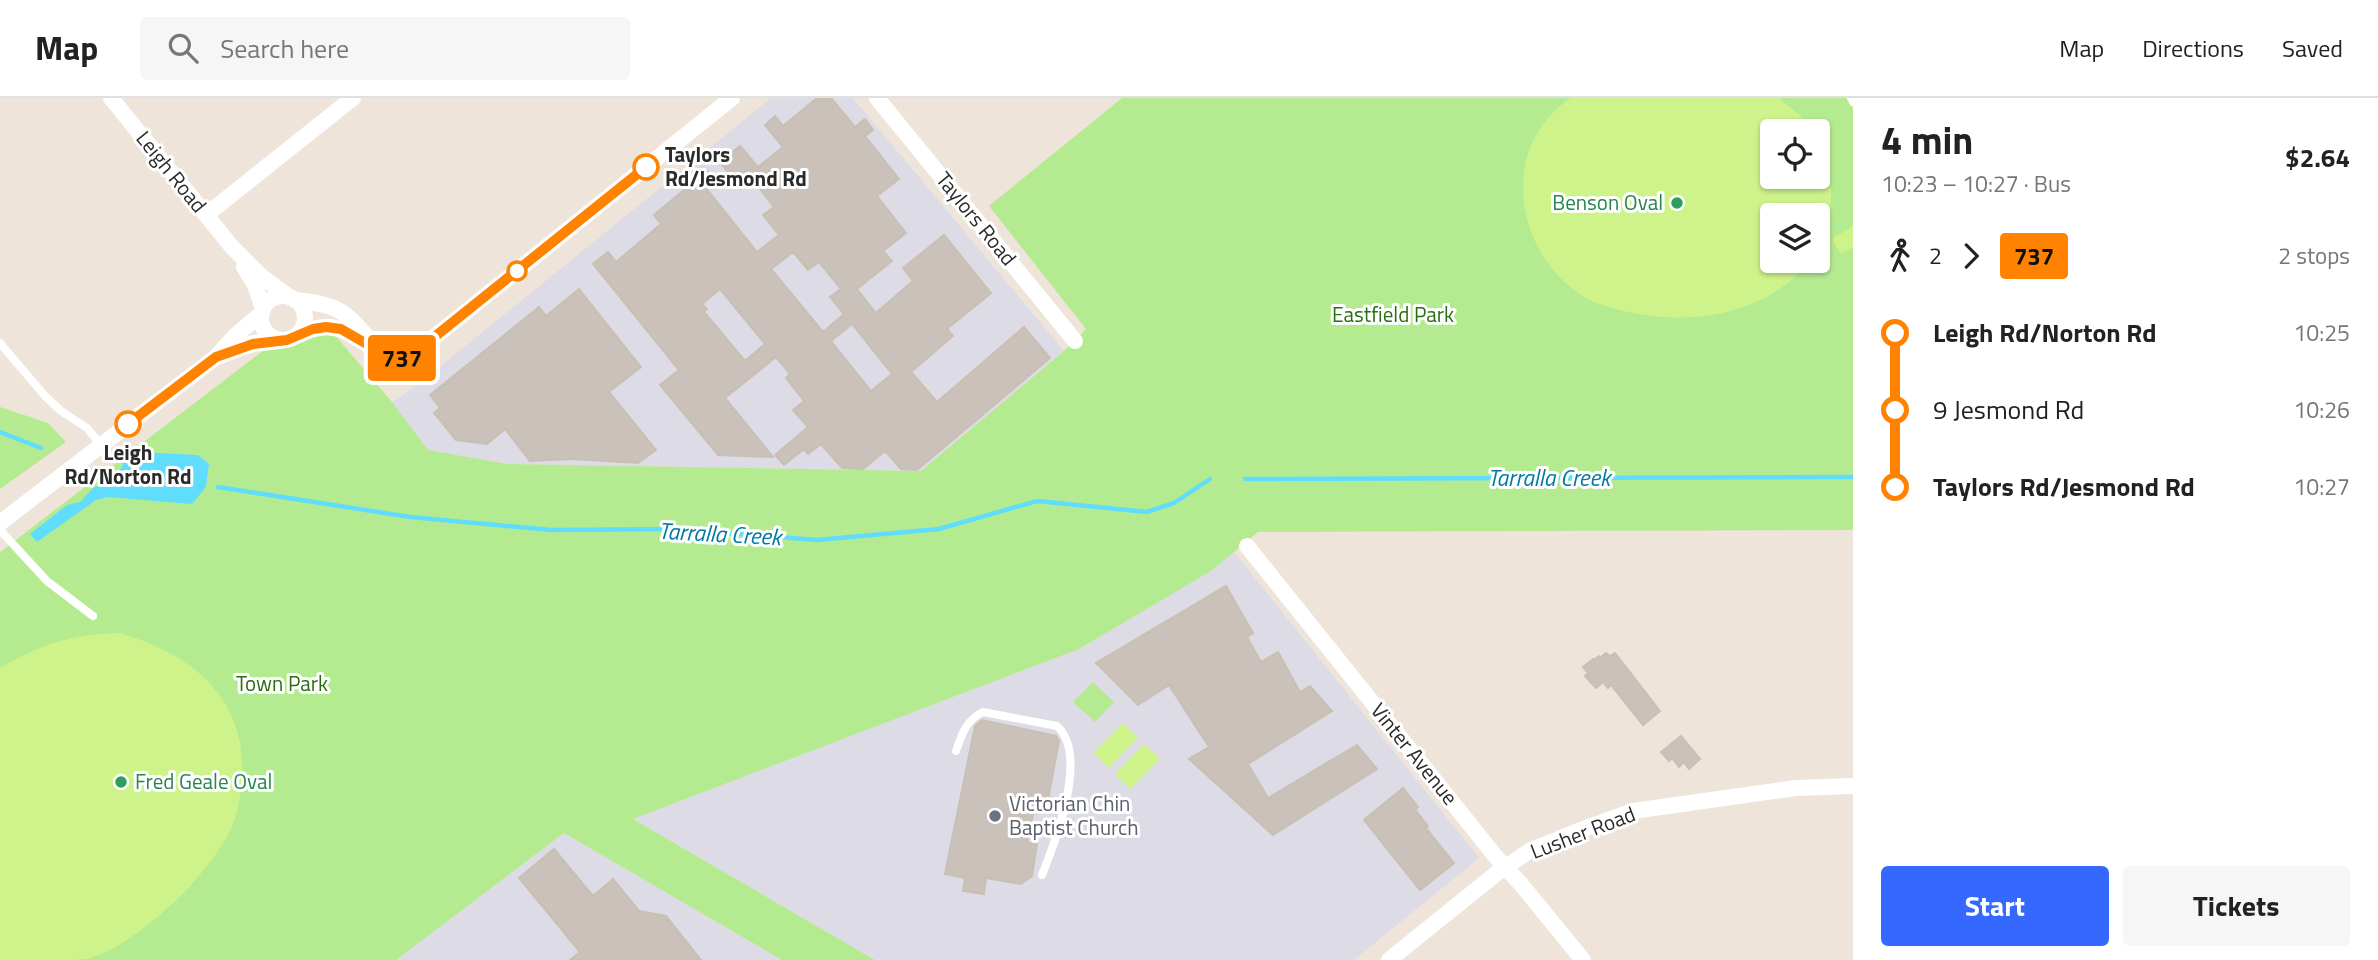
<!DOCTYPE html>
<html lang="en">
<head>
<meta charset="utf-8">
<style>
	:root { --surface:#fff; --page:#f6f6f6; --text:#222; --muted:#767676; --line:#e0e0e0; --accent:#3568ff }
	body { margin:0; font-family:"Titillium Web",sans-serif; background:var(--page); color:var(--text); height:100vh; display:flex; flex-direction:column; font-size:26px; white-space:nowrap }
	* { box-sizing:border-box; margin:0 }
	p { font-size:23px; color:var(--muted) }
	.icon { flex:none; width:38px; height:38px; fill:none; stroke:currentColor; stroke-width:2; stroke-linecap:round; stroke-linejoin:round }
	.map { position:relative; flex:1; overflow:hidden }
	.sheet { display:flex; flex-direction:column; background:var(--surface); width:525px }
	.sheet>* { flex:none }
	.badge { padding:0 14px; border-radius:5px; font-size:24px; line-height:46px }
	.fabs { position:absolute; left:1760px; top:21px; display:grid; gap:14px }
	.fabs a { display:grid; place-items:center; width:70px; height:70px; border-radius:7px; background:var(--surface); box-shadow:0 2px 5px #0004; font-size:35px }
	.map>.badge { position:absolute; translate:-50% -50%; box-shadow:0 0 0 4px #fff }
	.legs { display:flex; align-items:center; gap:10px; height:77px; padding:0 28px; font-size:23px }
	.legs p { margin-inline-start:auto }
	.headline { display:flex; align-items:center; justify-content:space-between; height:119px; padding:0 28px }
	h1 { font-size:38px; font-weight:700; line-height:52px }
	.primary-button { display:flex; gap:14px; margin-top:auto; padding:14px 28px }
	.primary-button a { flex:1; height:80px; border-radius:7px; background:var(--accent); color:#fff; font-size:28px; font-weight:700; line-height:80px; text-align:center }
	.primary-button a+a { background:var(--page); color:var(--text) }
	ul { padding:0 28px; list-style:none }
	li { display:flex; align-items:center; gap:24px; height:77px; font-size:26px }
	li i { display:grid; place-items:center; width:10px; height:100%; margin:0 9px; background:currentColor }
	li i::after { content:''; width:18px; height:18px; margin:-9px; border:5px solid; border-radius:50%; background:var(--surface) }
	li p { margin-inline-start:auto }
	li:first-child i { background:linear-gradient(#0000 50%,currentColor 0) }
	li:last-child i { background:linear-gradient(currentColor 50%,#0000 0) }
	header { display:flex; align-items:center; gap:42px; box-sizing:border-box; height:98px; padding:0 35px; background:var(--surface); border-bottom:2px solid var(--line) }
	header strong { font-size:33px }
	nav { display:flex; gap:38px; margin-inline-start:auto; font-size:24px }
	.search { width:490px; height:63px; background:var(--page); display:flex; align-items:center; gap:18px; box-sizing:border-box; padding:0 24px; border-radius:7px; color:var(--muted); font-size:26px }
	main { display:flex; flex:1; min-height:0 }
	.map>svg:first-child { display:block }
</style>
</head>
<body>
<header>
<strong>Map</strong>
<div class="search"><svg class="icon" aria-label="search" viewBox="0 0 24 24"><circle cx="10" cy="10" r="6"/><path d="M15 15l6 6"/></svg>Search here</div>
<nav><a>Map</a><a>Directions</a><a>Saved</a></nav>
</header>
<main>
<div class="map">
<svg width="1853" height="862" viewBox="0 0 1853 862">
	<rect width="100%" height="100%" fill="#eee4da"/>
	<path fill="#dddbe5" d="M771,0H853L1064,253L921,373L508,366L428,352L392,305L426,280Z
		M1234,454L1479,760L1354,862H875L633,721L1079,551L1211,473Z
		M564,735L782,862H396Z"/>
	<path fill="#b5eb90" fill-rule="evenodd" d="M1122,0H1853V432L1258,434L1211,473L1079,551L633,721L875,862H782L564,735L396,862H0V454L264,252L291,249L313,239L333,235L392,304L428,352L508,366L921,373L1064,253L1086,231L989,108ZM1773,33H1818V79H1773ZM1773,117H1818V163H1773Z
		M0,309L48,325L66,344L0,391Z
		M1093,584L1114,604L1095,624L1073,604Z"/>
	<path fill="#cef38a" d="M1571,0H1779L1806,23L1813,33H1773V79H1818V42C1835,74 1836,117 1818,148V117H1773V163H1810C1764,219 1687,229 1620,212C1607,208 1592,205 1581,197C1513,152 1499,47 1571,0Z
		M1853,128V149L1841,156L1832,141Z
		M119,535C190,555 247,599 242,680C240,699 238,720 228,737C211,766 188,793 163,814C142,832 113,855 86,861C77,862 67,862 59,862C39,862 20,862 0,862V570C41,546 72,536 119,535Z
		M1123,625L1138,640L1109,670L1093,655Z
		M1144,646L1160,661L1130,691L1115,676Z"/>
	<path fill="#60ddfc" d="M156,355L198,357L209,366L206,389L192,406L108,399L96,402L37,444L30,436L67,407L80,404L94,389L114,383L124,364Z"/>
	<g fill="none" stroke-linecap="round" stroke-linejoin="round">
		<path stroke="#60ddfc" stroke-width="4.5" d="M0,334L41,350
			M1245,381L1853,379
			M218,389L410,419L552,432L671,431L817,442L939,431L1037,403L1147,414L1174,405L1210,381"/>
	</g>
	<path fill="#c9c1ba" stroke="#c9c0b3" stroke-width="2" fill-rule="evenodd" d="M817,0H831L855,29L865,21L873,32L865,38L899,81L877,98L906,135L883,153L892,163L857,191L876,215L913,183L903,170L944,137L991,195L947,231L953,238L911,274L937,304L1024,229L1050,260L917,372L901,371L885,353L863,371L842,370L821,346L808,356L804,351L784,367L775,357L808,329L793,312L804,303L786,280L790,276L776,259L725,300L773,359L718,357L660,287L679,272L593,166L608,154L616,164L661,126L654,117L707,73L715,83L706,90L757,154L779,137L763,117L774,109L753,82L741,91L720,64L740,48L758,69L783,49L765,27L775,18L783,28ZM793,154L808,172L819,164L841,191L830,199L844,216L823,234L771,171ZM720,191L765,246L745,263L704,214L707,211L702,206ZM852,226L892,276L871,293L831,243Z
		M579,191L641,269L609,294L656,352L638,365L573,361L530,363L505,331L487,346L456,342L434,315L440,310L430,297L539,209L546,218Z
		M1226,488L1253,535L1247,539L1261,564L1278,554L1300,594L1310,588L1332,613L1248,666L1268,700L1357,647L1377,671L1273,737L1189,661L1209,649L1169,587L1138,607L1096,565Z
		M1606,555L1610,558L1615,555L1660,613L1643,627L1611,587L1608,590L1603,584L1596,590L1585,578L1588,575L1583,569L1593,561L1594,562L1599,558L1600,560Z
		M982,622L1056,638L1059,643L1048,702L1037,699L1027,744L1037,746L1032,778L1021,786L986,780L984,796L963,793L965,780L945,776L975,628Z
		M1681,638L1700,661L1689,671L1684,664L1679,669L1672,660L1669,663L1661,654Z
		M1403,690L1418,709L1415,712L1428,728L1426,730L1454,765L1420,792L1364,722Z
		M554,751L593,798L613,781L639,813L666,818L701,862H570L580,854L519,780Z"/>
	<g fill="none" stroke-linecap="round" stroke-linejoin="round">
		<path stroke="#fff" stroke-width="8" d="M1851,0L1853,4
			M0,245L45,298L61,313L87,330L101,347
			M0,432L47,483L93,518
			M956,653C962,636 966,622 983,614L1057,628C1089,657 1056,742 1042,777"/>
		<path stroke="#fff" stroke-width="16" d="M111,0L232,149L262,179L289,199
			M877,0L1075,243
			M206,117L353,0
			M244,169L255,187L263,211
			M261 220a22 22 0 1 1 44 0a22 22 0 1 1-44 0Z
			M295,202C338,207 344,211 371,244
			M298,237C307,233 316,229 325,229C358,227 380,271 412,257L732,0
			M220,258L253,245L279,242
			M0,425L216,259L236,237L262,215
			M1247,448L1496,759L1520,785L1583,862
			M1389,862L1497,775L1529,753L1586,730L1633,713L1796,690L1853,688"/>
	</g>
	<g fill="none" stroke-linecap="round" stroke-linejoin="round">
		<defs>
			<path id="line-1" d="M128,326L216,259L253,246L287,242L313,231L326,229L341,231L389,259L404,260L412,257L646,69"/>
		</defs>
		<use href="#line-1" stroke="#fff" stroke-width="16"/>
		<use href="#line-1" stroke="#ff8200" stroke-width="10"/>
	</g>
	<g fill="#fff" stroke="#ff8200" stroke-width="3.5">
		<circle cx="646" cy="69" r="12"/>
		<circle cx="517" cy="173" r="9"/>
		<circle cx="128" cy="326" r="12"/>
	</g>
	<g fill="#2e9e5b" stroke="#fff" stroke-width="2.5">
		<circle cx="1677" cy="105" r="7"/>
		<circle cx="121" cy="684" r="7"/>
	</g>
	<circle fill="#6b7280" stroke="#fff" stroke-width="2.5" cx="995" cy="718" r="7"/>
	<g text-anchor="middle" stroke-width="6" stroke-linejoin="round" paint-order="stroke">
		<g font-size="21" font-weight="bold" fill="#2a2a2a" stroke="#fff" text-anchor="start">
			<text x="665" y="64">Taylors<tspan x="665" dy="24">Rd/Jesmond Rd</tspan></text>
			<text x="128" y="362" text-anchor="middle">Leigh<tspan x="128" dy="24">Rd/Norton Rd</tspan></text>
		</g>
		<g font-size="21" fill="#2a2a2a" stroke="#fff">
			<text transform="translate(171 74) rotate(51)" y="7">Leigh Road</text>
			<text transform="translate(976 121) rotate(51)" y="7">Taylors Road</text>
			<text transform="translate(1414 656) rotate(51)" y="7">Vinter Avenue</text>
			<text transform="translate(1583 735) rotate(-21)" y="7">Lusher Road</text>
		</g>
		<g font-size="21" fill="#27864d" stroke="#fff" text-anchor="end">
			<text x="1663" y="112">Benson Oval</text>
			<text x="135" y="691" text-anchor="start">Fred Geale Oval</text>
		</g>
		<g font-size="21" fill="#2b6e12" stroke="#fff">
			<text x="1393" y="224">Eastfield Park</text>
			<text x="282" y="593">Town Park</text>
		</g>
		<g font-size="21" fill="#5b616d" stroke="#fff" text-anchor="start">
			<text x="1009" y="713">Victorian Chin<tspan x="1009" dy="24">Baptist Church</tspan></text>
		</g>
		<g font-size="23" font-style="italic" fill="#0079a7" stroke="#fff">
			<text x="1549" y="388">Tarralla Creek</text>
			<text transform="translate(720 436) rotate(3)" y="8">Tarralla Creek</text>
		</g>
	</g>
</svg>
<div class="fabs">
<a><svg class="icon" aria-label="locate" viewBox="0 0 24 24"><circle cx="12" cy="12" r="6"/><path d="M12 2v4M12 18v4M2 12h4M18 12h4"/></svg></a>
<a><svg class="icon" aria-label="layers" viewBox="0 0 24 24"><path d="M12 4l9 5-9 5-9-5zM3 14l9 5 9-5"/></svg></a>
</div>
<b class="badge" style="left:402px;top:260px;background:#ff8200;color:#111">737</b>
</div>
<section class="sheet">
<div class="headline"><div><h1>4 min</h1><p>10:23 – 10:27 · Bus</p></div><b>$2.64</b></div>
<div class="legs"><svg class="icon" aria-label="walk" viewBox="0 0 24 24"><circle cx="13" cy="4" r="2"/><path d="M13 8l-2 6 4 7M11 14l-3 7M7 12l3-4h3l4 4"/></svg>2<svg class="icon" aria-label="forward" viewBox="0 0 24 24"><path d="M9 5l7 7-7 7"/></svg><b class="badge" style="background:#ff8200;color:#111">737</b><p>2 stops</p></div>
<ul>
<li><i style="color:#ff8200"></i><b>Leigh Rd/Norton Rd</b><p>10:25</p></li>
<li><i style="color:#ff8200"></i><span>9 Jesmond Rd</span><p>10:26</p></li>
<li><i style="color:#ff8200"></i><b>Taylors Rd/Jesmond Rd</b><p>10:27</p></li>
</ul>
<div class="primary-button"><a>Start</a><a>Tickets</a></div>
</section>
</main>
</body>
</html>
